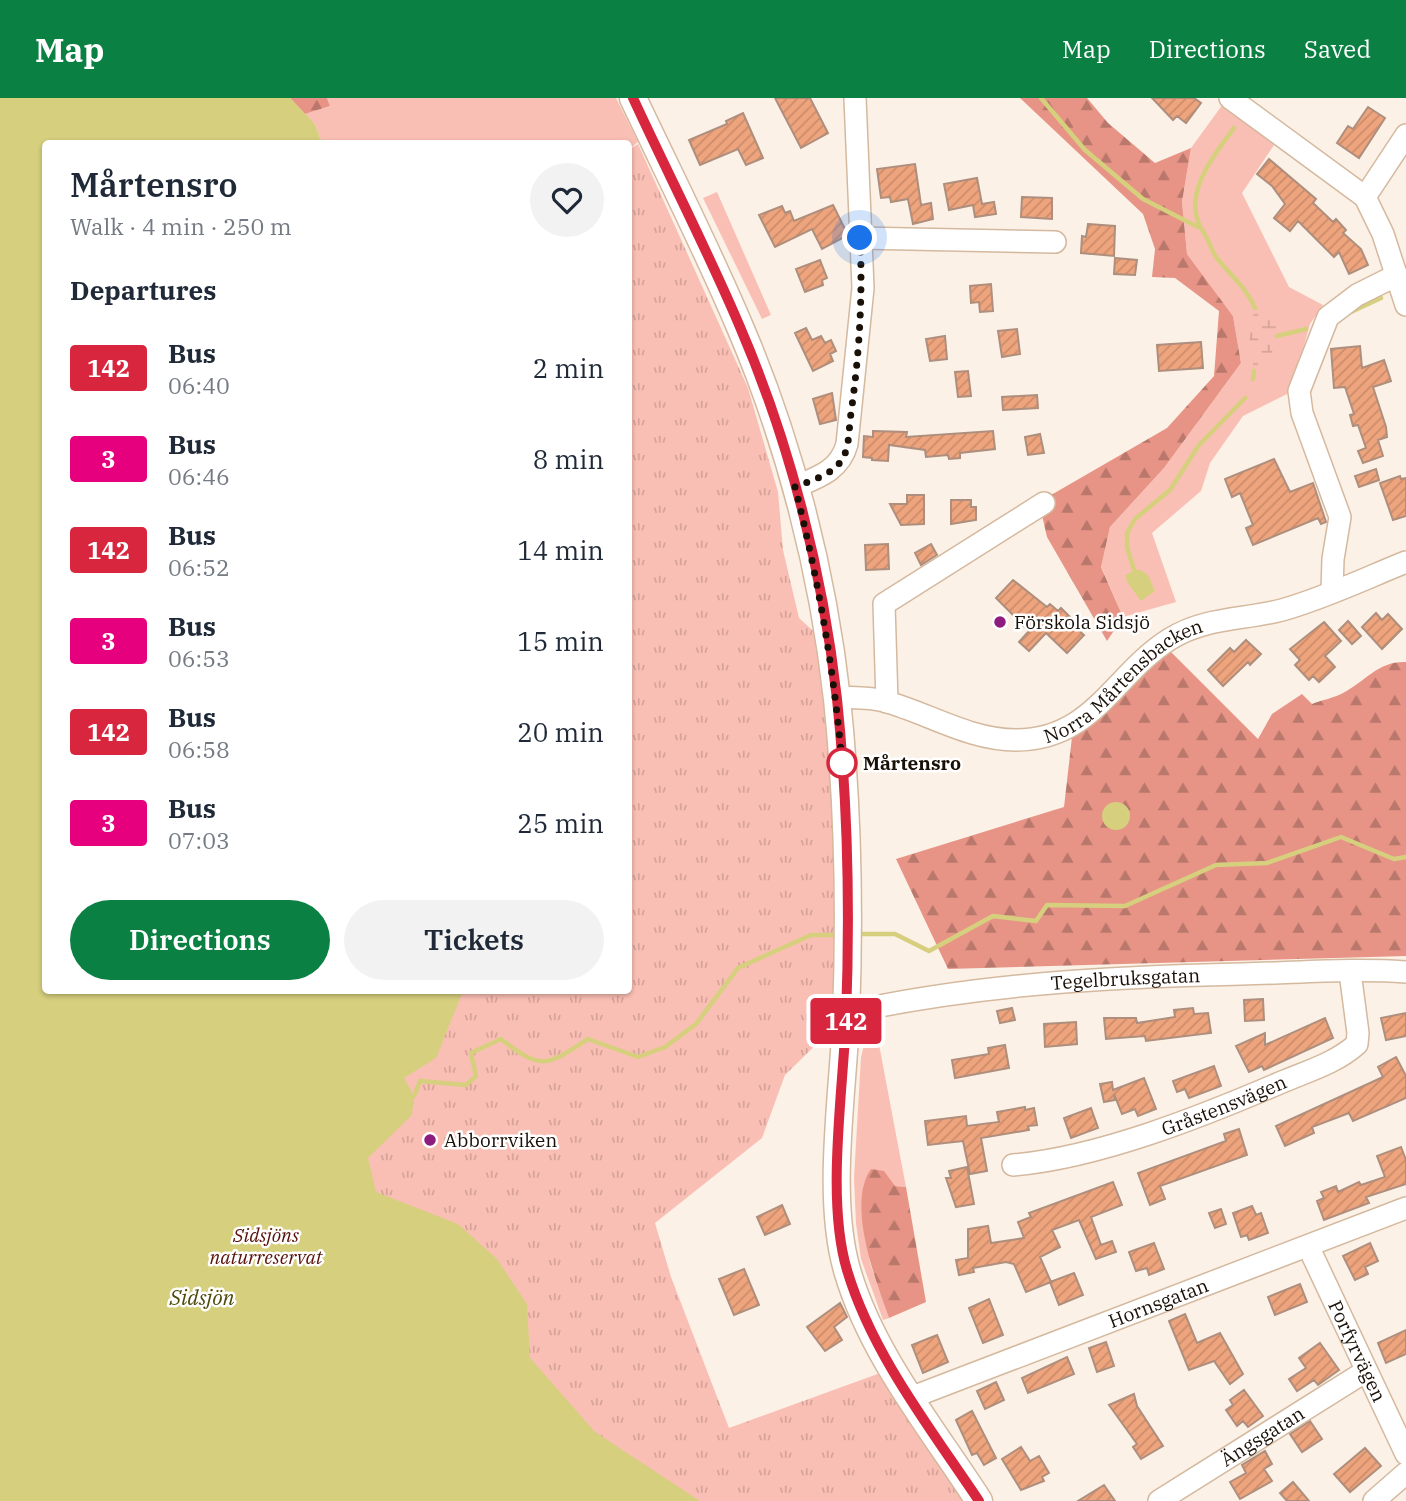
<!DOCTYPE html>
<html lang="en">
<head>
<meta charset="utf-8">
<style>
	:root { --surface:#fff; --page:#f2f2f3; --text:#1f2937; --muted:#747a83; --accent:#0b8043 }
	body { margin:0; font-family:"IBM Plex Serif",serif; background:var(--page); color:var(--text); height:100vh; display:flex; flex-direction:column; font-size:26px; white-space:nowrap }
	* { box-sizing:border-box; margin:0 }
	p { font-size:23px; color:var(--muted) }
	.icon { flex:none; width:38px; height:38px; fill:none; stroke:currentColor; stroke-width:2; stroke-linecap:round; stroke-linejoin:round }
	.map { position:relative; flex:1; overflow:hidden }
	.drawer { position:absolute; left:42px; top:42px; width:590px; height:854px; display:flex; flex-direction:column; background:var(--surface); border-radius:7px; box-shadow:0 2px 5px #0004 }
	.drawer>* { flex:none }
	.badge { padding:0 14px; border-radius:5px; font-size:24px; line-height:46px }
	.you { position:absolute; width:35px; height:35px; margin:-18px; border:5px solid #fff; border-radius:50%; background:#1a73e8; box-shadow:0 0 0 10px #1a73e833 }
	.map>.badge { position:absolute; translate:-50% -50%; box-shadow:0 0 0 4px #fff }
	h2 { padding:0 28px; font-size:26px; line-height:63px }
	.round { display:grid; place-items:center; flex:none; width:74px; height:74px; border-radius:37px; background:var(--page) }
	.head { display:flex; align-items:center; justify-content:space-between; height:119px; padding:0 28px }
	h1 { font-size:33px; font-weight:600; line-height:52px }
	.button { display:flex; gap:14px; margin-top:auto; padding:14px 28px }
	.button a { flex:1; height:80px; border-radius:42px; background:var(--accent); color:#fff; font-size:28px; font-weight:600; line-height:80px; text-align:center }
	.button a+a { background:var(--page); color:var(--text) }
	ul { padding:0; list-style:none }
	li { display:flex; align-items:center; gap:21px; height:91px; padding:0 28px }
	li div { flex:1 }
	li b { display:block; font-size:26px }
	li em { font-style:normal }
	li .badge { min-width:77px; font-weight:700; text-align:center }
	header { display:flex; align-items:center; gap:42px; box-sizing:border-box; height:98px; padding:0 35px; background:var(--accent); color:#fff }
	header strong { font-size:33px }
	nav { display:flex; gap:38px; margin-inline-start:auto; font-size:24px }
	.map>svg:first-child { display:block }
</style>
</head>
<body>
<header>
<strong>Map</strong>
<nav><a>Map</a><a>Directions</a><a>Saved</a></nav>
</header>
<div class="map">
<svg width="1406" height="1403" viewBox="0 0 1406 1403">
	<defs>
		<pattern id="forest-firs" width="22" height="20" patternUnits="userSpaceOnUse" patternTransform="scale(1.75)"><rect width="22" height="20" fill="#e79486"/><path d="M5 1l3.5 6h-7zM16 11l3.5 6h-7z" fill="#ba776c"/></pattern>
		<pattern id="wetland-marsh" width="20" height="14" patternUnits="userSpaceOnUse" patternTransform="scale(1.75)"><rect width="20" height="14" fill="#fabfb4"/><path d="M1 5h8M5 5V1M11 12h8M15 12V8" fill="none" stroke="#d6a399"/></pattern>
		<pattern id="park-tufts" width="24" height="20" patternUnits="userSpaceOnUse" patternTransform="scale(1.75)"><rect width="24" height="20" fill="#fabfb4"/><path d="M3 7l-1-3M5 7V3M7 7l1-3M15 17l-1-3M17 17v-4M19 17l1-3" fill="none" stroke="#d6a399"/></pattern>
		<pattern id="building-hatch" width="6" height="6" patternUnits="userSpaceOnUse" patternTransform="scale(1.75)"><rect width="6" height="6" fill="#eea47d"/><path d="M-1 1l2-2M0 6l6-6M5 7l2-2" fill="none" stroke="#cc8c6b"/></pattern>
	</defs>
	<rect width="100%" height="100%" fill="#fcf1e6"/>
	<path fill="#fabfb4" d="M327,0H616L638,44L628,52V46L322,45L315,26L305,16L330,8Z
		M1223,6L1274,47L1242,95L1289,189L1323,207L1310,226L1291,294L1243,318L1210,365L1201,393L1152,435L1176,504L1123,519L1101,468L1110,429L1164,370L1241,265L1233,218L1187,156L1182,104L1191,50Z
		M717,94L771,217L762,221L703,100Z
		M877,936L906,1089L895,1088L863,1104L870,1165L889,1220L883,1222L861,1161L856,1126L854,1080L861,959L864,947Z"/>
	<path fill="url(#forest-firs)" d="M290,0H327L330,8L305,16Z
		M1020,0H1087L1108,25L1155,65L1191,50L1182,104L1187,156L1233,218L1241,265L1164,370L1110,429L1101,469L1123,519L1107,543L1047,439L1039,404L1167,330L1214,278L1219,213L1175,180L1152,179L1155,151L1143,116Z
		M1168,551L1258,641L1272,616L1302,596L1312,606C1322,602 1334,600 1343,595C1366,583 1378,563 1406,564V858L948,871L896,761L1064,709L1072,639Z
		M871,1071L884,1073L895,1088L906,1089L926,1204L889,1220C876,1183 846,1106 871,1071Z"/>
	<path fill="url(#wetland-marsh)" d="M1255,210L1263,218L1269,216C1287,234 1272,263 1254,273L1249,236Z"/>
	<path fill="url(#park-tufts)" d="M0,0L46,46V892H628V52L638,46L748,290L778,394L783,452L799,520L833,551L838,789L831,932L785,977L762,1040L655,1125L671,1179L729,1330L883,1274L965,1403H0Z"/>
	<path fill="#d6cf7e" d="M0,0H290L315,26L322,45L46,46V892L463,893L436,960L404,980L414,998L412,1017L368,1060L376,1094L458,1126L497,1161L527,1206L530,1260L595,1334L700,1403H0Z
		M1139,471L1148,477L1155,493L1141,503L1127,484L1125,477Z
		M1102 718a14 14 0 1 1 28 0a14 14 0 1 1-28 0Z"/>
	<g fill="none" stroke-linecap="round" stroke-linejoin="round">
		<path stroke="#d6cf7e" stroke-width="4.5" d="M1041,0L1085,52L1143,101L1198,129
			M1234,30C1213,59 1179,99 1204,135C1209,142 1211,152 1216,159C1230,177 1246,189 1255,210
			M1351,214L1381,200
			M1277,238L1306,231
			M1253,281L1254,273
			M1134,472L1127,449V435L1135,421L1170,392L1199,347L1245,300
			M856,836H895L929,853L993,818L1036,823L1047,807L1125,808L1216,767L1267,765L1341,739L1394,761L1406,759
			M414,998L420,983L466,987L476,978L471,955L501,941C542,973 546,968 588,941L638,959L665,949L696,926L738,870L811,837H840"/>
	</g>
	<path fill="url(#building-hatch)" stroke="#ae8e7d" stroke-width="2" d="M775,0H810L828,35L801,50Z
		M1152,0H1194L1201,5L1186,25L1177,18L1173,22Z
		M1368,9L1385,20L1359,60L1337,45L1348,28L1353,31Z
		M743,15L763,60L746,67L738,51L700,67L689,42L727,26L726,23Z
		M1269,61L1316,101L1313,105L1333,124L1336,121L1346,132L1343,135L1361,151L1368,167L1349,176L1339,154L1334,159L1298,123L1290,133L1274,120L1285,106L1272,88L1257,76Z
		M915,66L921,107L931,105L933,121L913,126L908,101L891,104L890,99L881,100L877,71Z
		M977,80L982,106L994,104L996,116L975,119L973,107L949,112L944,86Z
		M1022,99L1052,100V121L1021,119Z
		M833,107L848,137L822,151L812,131L775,149L759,117L782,108L785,115L790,113L794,123Z
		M1088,126L1115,128L1114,158L1081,155L1082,138L1086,139Z
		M1115,160L1137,162L1135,177L1114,176Z
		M820,162L827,180L822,182L823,187L805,194L796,171Z
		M991,186L993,213L980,214L979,204L971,205L970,188Z
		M806,230L812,242L821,238L825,245L831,242L836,253L830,256L833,263L813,273L795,235Z
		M1017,231L1020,256L1002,259L998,233Z
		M945,238L947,261L930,263L926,241Z
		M1201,244L1203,270L1159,273L1157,247Z
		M1360,248L1362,270L1384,262L1391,283L1373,289L1386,329L1387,339L1378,342L1383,358L1363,365L1358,353L1366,350L1358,327L1353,328L1350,317L1354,316L1345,289L1334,290L1331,251Z
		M968,273L971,298L958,299L955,274Z
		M832,295L836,322L820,326L813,301Z
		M1037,297L1038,310L1003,312L1002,299Z
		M873,333L907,334L906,339L993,333L995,351L960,355V360L949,361L948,357L926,359L925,352L889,347L888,363L872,362V360L863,359L864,338L873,339Z
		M1040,336L1044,355L1028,357L1025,339Z
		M1274,361L1290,394L1313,385L1326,424L1321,426L1318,420L1253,447L1246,430L1253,427L1240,395L1232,399L1225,381Z
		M1376,371L1379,382L1359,389L1355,378Z
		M1400,378L1401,381L1406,380V418L1393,422L1380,385Z
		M907,397H924V426L901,427L890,406H907Z
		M951,402H971V409H976V422L951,426Z
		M888,446L889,471L866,472L865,447Z
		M931,446L937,457L921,467L915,455Z
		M1013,482L1047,509L1050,506L1058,513L1061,510L1072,521L1069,524L1084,537L1067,555L1046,535L1029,553L1019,544L1029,533L996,500Z
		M1376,515L1382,522L1388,516L1402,531L1382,551L1362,529Z
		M1348,523L1361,538L1352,546L1339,532Z
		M1324,524L1341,543L1325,558L1335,569L1319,584L1313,578L1309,582L1295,567L1300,562L1290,551Z
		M1246,542L1261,556L1250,567L1248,564L1223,588L1208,572L1230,550L1234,554Z
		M1263,901L1264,922L1245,923L1244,902Z
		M1012,910L1015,922L1000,925L997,913Z
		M1193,910L1194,916L1208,915L1211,935L1146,943L1145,938L1106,941L1104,920H1136L1137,925L1175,919L1174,912Z
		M1406,915V938L1386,942L1381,920Z
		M1325,920L1333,940L1264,972L1262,968L1249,974L1236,948L1265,935V947Z
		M1076,924L1077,946L1045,949L1044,926Z
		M1005,947L1009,970L955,980L952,962L989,956L988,950Z
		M1396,959L1406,978V1000L1353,1023L1349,1015L1312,1029L1314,1035L1285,1048L1276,1028L1383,979L1378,969Z
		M1214,968L1221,988L1189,1000L1185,991L1177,994L1173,983Z
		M1144,980L1156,1011L1138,1018L1135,1011L1122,1016L1114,996L1115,1002L1104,1004L1100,986L1112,984L1113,992Z
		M1025,1009V1012L1034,1010L1037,1027L1028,1028L1029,1032L981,1040L987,1073L970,1076L963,1043L928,1047L925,1023L966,1018L967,1028L999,1024L997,1014Z
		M1091,1010L1098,1030L1071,1040L1064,1020Z
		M1239,1031L1247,1057L1160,1088L1165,1101L1150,1107L1138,1075L1226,1043L1224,1036Z
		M1401,1049L1406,1062V1086L1366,1099L1369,1105L1324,1122L1317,1103L1324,1100L1321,1094L1336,1088L1338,1094L1359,1084L1361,1087L1385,1079L1377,1058Z
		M967,1069L974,1106L956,1109L946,1080H951L949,1073Z
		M1113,1084L1122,1107L1091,1119L1101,1147L1112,1143L1116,1154L1096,1161L1079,1122L1052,1132L1060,1149L1040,1159L1051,1184L1026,1194L1014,1166L1006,1164L973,1170L974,1174L959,1177L956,1162L968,1160V1131L988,1128L991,1145L1024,1140L1018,1124L1031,1119L1029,1115Z
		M782,1107L790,1126L765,1137L757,1119Z
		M1252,1108L1256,1117L1261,1115L1268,1135L1249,1142L1247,1137L1241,1139L1233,1115Z
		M1221,1111L1226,1126L1215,1130L1209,1115Z
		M1154,1145L1164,1171L1149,1177L1147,1170L1136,1173L1129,1154Z
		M1370,1145L1378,1163L1365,1169L1368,1176L1355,1182L1343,1158Z
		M744,1171L759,1207L734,1217L719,1181Z
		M1074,1175L1083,1197L1059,1207L1050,1184Z
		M1300,1186L1307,1204L1275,1217L1268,1199Z
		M989,1201L1003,1237L983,1245L969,1210Z
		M840,1205L847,1219L834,1229L842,1242L825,1253L807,1229Z
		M1185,1216L1197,1245L1220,1235L1243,1276L1230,1286L1214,1263L1189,1272L1169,1223Z
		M1406,1232V1256L1386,1265L1378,1245Z
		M937,1237L948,1264L923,1275L912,1247Z
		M1106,1244L1114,1268L1097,1274L1089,1250Z
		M1320,1245L1339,1272L1318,1287L1314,1282L1297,1293L1289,1281L1306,1270L1299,1260Z
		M1067,1259L1074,1276L1028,1295L1022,1280Z
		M996,1284L1004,1302L985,1311L977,1293Z
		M1244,1292L1263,1318L1248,1329L1243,1323L1237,1328L1226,1312L1233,1307L1230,1302Z
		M1134,1296L1137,1308L1163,1348L1141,1361L1133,1349L1137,1346L1109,1307Z
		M972,1313L996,1360L984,1367L977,1355L972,1357L956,1322Z
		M1310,1323L1322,1341L1302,1354L1290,1336Z
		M1021,1349L1030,1363L1039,1358L1049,1375L1042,1379L1044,1383L1021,1392L1002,1361Z
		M1365,1350L1381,1368L1350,1394L1334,1376Z
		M1265,1353L1272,1366L1264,1371L1272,1383L1240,1401L1230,1384L1246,1375L1242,1367Z
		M1293,1384L1309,1403H1287L1280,1395Z
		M1104,1387L1115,1403H1078Z"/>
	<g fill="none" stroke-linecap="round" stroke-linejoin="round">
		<defs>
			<g id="minor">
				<path d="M1230,0L1365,99L1383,136L1406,207"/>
				<path d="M1365,99L1406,37"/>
				<path d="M860,140L1055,144"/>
				<path d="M795,389C819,379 840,372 847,346L863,190L855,0"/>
				<path d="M1332,493L1333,461L1340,419L1302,315L1299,293L1328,219L1357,197L1397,177"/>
				<path id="s1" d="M837,599C852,600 870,599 884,603C928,615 969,642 1016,642C1093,642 1114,576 1170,541C1205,519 1244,522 1282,512C1325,500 1366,480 1406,464"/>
				<path d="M887,604L884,506L1044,405"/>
				<path id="s2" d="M846,915C976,886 1109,879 1242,876C1296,875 1352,870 1406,874"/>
				<path id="s3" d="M1013,1067C1098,1060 1203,1018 1282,984C1308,973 1336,965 1357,946L1358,935L1350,874"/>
				<path id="s4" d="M1308,1148L1406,1356"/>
				<path id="s5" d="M910,1300L1406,1110"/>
				<path id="s6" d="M1159,1403L1366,1273"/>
				<path d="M1374,1403L1406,1375"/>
			</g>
			<path id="major" d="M633,0C669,76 707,151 740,229C790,346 823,475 837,601C848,706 850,815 846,920C843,996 826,1099 847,1172C871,1256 932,1330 979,1403"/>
		</defs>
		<use href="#minor" stroke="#d4b99f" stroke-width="24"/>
		<use href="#major" stroke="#d4b99f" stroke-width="29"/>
		<use href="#minor" stroke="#fff" stroke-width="21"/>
		<use href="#major" stroke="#fff" stroke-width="26"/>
	</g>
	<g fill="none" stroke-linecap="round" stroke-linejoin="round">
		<defs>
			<path id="line" d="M633,0C668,76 707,151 740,229C790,345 823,475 837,601C848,706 850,815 846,920C843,994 826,1102 847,1172C872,1256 931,1331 979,1403"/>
		</defs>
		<use href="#line" stroke="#fff" stroke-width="16"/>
		<use href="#line" stroke="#d7263d" stroke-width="10"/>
		<path stroke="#191007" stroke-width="7" stroke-dasharray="0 12.6" d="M842,665L843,676C835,578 819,484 795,389C809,383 832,377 841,363C849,352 849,334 850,322C859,261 863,201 860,140"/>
	</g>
	<g fill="#8d1c7e" stroke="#fff" stroke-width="2.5">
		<circle cx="1000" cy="524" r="7"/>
		<circle cx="430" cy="1042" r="7"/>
	</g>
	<circle fill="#fff" stroke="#d7263d" stroke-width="3.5" cx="842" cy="665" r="14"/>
	<g text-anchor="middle" stroke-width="5" stroke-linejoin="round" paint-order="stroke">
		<g font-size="19" fill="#191007" stroke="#fff" text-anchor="start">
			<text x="1014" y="531">Förskola Sidsjö</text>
			<text x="444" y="1049">Abborrviken</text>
		</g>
		<g font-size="19" fill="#191007" stroke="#fff">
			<text dy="7" stroke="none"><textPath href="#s1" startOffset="312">Norra Mårtensbacken</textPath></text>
			<text dy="7" stroke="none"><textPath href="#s2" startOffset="282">Tegelbruksgatan</textPath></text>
			<text dy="7" stroke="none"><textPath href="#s3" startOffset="220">Gråstensvägen</textPath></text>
			<text dy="7" stroke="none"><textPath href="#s5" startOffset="266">Hornsgatan</textPath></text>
			<text dy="7" stroke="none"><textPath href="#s4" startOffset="116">Porfyrvägen</textPath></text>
			<text dy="7" stroke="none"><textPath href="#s6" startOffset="122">Ängsgatan</textPath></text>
		</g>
		<g font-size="19" font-weight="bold" fill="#191007" stroke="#fff" text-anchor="start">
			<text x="863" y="672">Mårtensro</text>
		</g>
		<g font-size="19" font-style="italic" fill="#591008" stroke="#fff">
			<text x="266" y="1144">Sidsjöns<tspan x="266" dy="22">naturreservat</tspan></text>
		</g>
		<g font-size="21" font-style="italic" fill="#4e4908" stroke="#fff">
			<text x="202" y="1207">Sidsjön</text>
		</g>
	</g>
</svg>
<div class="you" style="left:860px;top:140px"></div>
<b class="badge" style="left:846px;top:923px;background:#d7263d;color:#fff">142</b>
<section class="drawer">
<div class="head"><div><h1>Mårtensro</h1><p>Walk · 4 min · 250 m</p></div><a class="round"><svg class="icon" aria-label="heart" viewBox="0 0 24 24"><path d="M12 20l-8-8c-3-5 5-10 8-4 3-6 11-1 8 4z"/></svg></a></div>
<h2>Departures</h2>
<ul>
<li><span class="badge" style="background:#d7263d;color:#fff">142</span><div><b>Bus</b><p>06:40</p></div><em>2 min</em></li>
<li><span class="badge" style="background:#e6007e;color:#fff">3</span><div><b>Bus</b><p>06:46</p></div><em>8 min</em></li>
<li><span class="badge" style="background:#d7263d;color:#fff">142</span><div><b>Bus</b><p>06:52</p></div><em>14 min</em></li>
<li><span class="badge" style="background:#e6007e;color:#fff">3</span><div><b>Bus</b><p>06:53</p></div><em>15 min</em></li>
<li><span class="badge" style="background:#d7263d;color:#fff">142</span><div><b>Bus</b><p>06:58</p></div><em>20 min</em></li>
<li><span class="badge" style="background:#e6007e;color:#fff">3</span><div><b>Bus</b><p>07:03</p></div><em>25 min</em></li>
</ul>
<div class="button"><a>Directions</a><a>Tickets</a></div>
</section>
</div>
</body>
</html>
